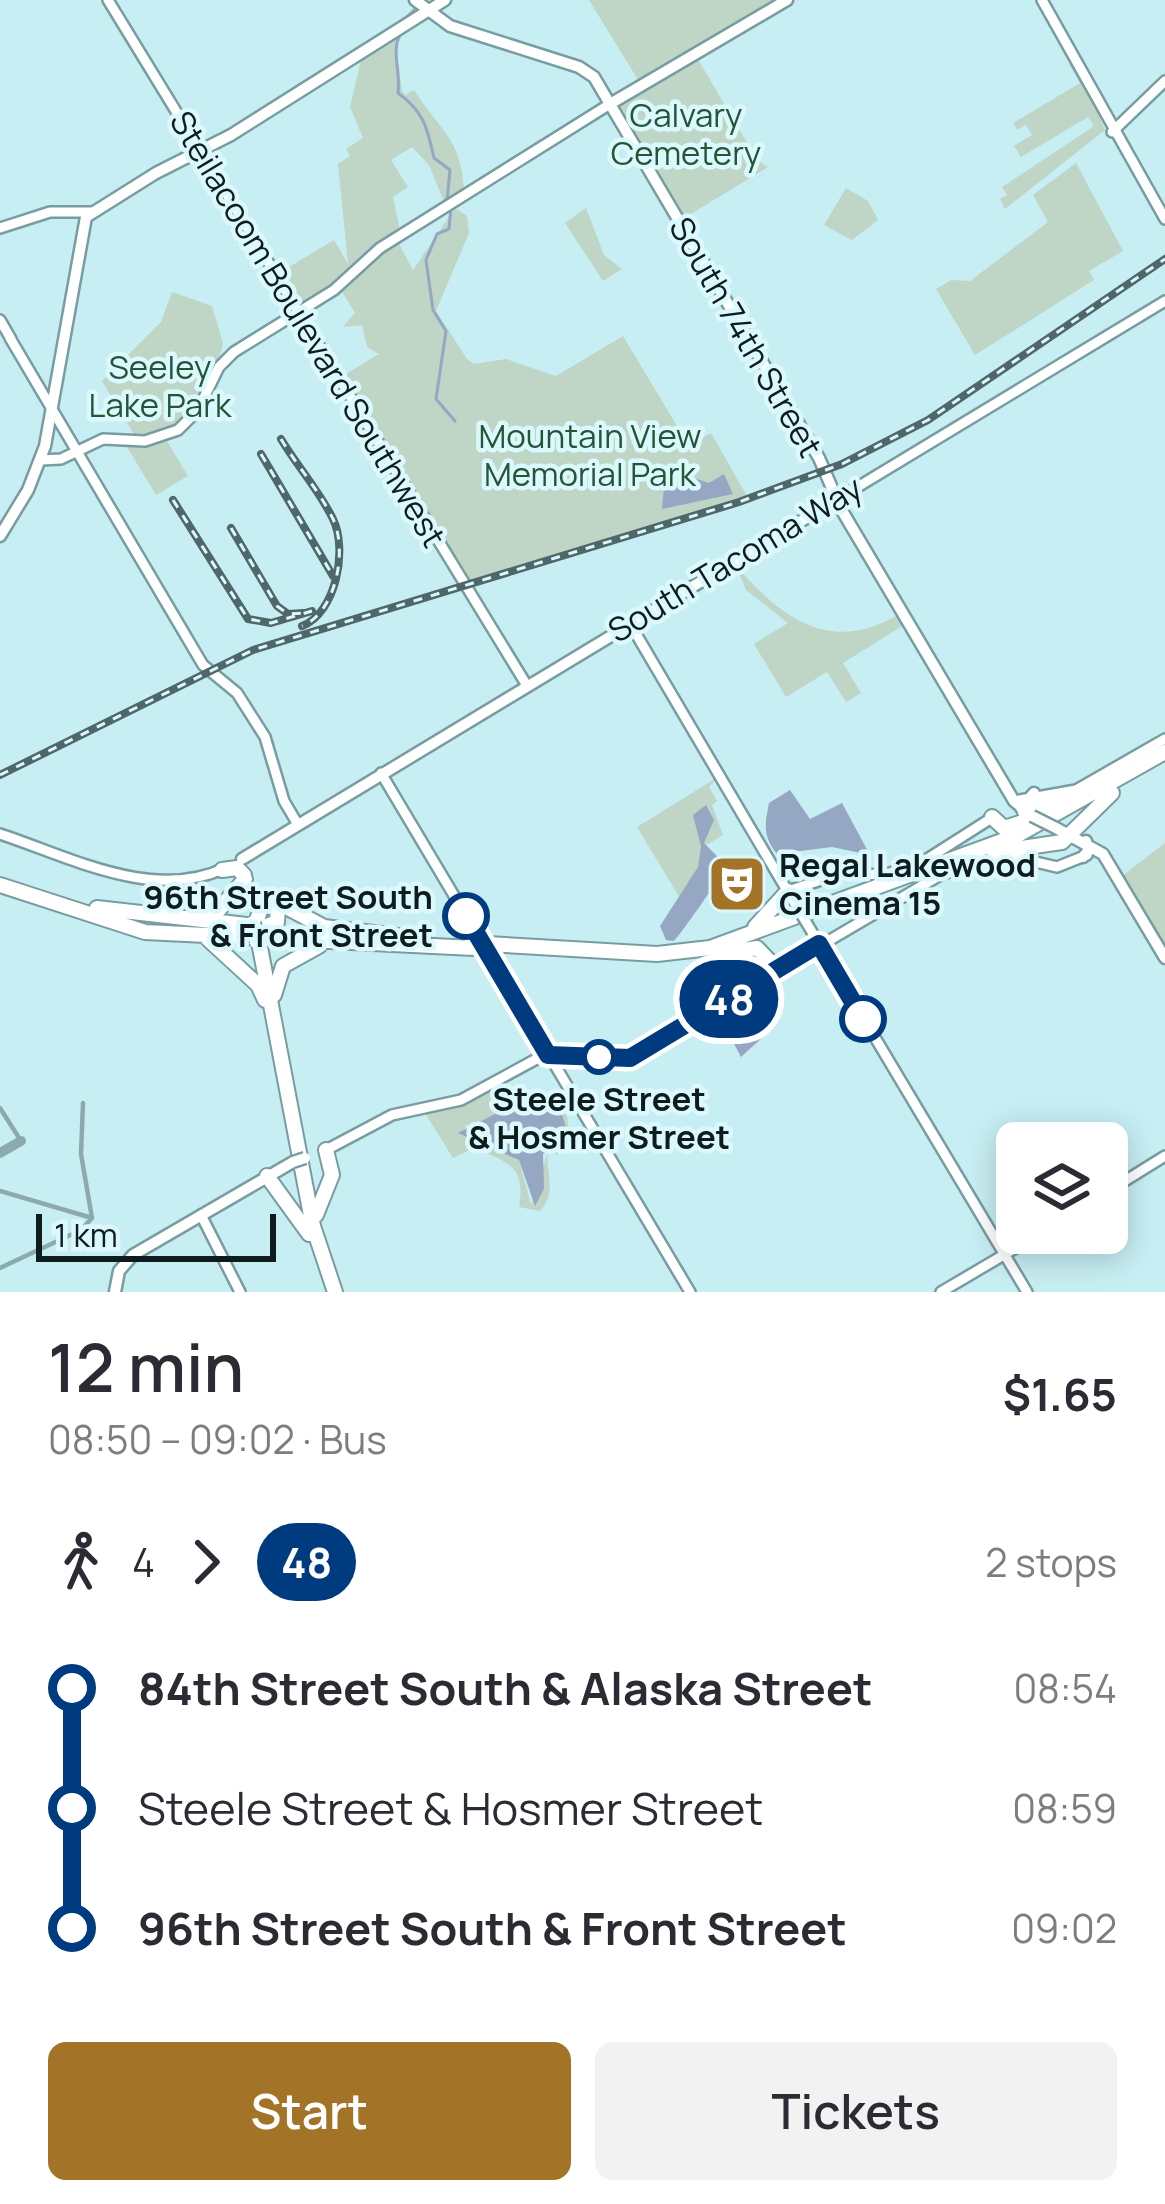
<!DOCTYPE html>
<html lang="en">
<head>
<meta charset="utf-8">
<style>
	:root { --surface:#fff; --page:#f2f2f3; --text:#2b2b33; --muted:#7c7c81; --accent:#a37328 }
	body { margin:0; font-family:Manrope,sans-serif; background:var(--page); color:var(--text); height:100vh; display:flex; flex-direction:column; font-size:45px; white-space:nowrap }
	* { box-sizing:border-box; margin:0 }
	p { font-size:39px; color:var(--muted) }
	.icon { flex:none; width:66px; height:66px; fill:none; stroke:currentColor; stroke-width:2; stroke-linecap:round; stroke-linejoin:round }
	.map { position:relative; height:1292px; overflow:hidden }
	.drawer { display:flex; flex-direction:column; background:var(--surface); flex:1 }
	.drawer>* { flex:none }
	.badge { padding:0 24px; border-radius:39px; font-size:42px; line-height:78px }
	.controls { position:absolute; left:996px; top:1122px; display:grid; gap:24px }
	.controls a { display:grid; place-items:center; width:132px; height:132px; border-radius:18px; background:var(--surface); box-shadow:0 6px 30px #0003; font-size:60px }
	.scale { position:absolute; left:36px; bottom:30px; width:240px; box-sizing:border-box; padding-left:12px; border:6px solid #0e1c1e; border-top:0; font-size:33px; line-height:42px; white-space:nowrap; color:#0e1c1e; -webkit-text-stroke:9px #dbf9fd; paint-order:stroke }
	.map>.badge { position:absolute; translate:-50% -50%; box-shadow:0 0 0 6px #fff }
	.legs { display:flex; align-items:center; gap:18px; height:132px; padding:0 48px; font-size:39px }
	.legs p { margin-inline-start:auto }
	.summary { display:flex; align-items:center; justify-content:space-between; height:204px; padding:0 48px }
	h1 { font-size:66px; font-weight:600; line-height:90px }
	.cta { display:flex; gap:24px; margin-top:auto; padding:24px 48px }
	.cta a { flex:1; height:138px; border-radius:18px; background:var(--accent); color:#fff; font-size:48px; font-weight:600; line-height:138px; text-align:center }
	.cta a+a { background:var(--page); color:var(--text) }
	ul { padding:0 48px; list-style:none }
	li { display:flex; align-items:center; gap:42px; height:120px; font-size:45px }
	li i { display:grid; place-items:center; width:18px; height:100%; margin:0 15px; background:currentColor }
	li i::after { content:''; width:30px; height:30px; margin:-15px; border:9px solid; border-radius:50%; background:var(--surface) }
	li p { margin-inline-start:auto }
	li:first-child i { background:linear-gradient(#0000 50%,currentColor 0) }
	li:last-child i { background:linear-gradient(currentColor 50%,#0000 0) }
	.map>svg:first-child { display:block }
</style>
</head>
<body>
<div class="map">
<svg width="1165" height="1292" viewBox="0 0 1165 1292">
	<rect width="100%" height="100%" fill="#c7eef3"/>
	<path fill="#bfd5c5" d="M589,0H782L640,83Z
		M405,29L396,46L402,91L405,95L414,90C440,131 462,139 464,192L445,204L429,165L412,147L391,160L408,187L393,197L400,231C361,253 339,285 300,307L279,273L334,240L348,264L338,164L350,156L346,149L363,138L350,107L362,56Z
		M697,58L758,161L768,167L681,220L615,104Z
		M1075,60L1105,130L1005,209L1000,199L1007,195L1002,187L1094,126L1088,117L1021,157L1014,146L1032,135L1026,125L1017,130L1013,123L1080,83L1069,64Z
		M1076,163L1123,251L1089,271L1094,280L975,355L936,289L951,280L970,281L1048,222L1033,195Z
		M846,188L868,201L878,220L852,240L824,225Z
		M455,208L467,216L469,233L436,311L467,359L474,364L506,359L556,376L623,336L689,446L711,433L748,498L464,582L341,377L379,354L367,347L362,325L343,327L355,313L341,290L374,256L398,242L413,270Z
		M586,208L604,255L622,269L603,281L565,223Z
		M172,292L212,306L223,343L216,373L188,422L138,441L102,381L161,322Z
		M165,438L188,476L156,495L124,442Z
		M735,564C784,623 835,654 901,613L907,623L843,663L861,693L846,702L827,672L786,697L754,644L788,623L746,590Z
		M718,777L709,787L717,801L712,805L723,835L701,848L698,867L680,898L637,827Z
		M1165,843V953L1122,876Z
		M491,1087L501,1103L543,1093L567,1116L571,1145L555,1155L566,1137L465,1125L468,1135L519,1160L531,1205L548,1152C545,1173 558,1191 540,1211L519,1207C526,1167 509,1162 474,1148L453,1158L425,1113L462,1105Z"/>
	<path fill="#95a7c3" d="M724,474L733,494L662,509L664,487L697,479L709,483Z
		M790,790L810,819L842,803L870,855L832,847L777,854C762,835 765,824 769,803Z
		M706,805L714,820L704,843L719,858L720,876C717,882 681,934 674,941L666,940L660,926L698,867L701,846L693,815Z
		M763,1004L775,1026L741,1057L724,1025Z
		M528,1097L552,1101C572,1124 570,1141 543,1154L544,1189L535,1206L519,1160L458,1133Z"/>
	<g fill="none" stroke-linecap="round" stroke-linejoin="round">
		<path stroke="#95a7c3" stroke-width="3" d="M403,21L417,7
			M400,35C391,51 401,74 398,93C423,111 427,126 434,158L450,170L447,201
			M451,207L449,229L437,234L426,260L433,310L446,331L436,399L455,421"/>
		<path stroke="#8caaae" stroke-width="4.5" d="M0,1108L21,1141
			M0,1191L92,1218
			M0,1268L81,1230L92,1218L81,1154L83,1103"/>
		<path stroke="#8caaae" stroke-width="10" d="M0,1153L21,1141"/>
		<defs>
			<path id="secondary" d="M108,0L526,684
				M1042,0L1165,219
				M1112,132L1165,81
				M0,228L50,212H93
				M0,320L11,339
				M10,338L203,665L237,693L265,737L284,801L297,823
				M41,460L61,459L103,439L145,441L178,430L198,410L219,367L234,352L334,290L380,248L610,104
				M836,500L1165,301
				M629,622L798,909
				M381,773L690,1292
				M1014,801L1076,790L1165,739
				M0,834C70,857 153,902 225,868
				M788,891L842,873L884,875L921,863L990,819
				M806,922L1027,1292
				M326,1150L392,1115L461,1100L542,1056H633L942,874L1010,856L1057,867L1087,855
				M1107,1192L1165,1156
				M201,1215L240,1292
				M941,1292L1041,1233"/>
			<path id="primary" d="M415,0L450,26L579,67L594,77L819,458L841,509L1014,801L1032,816
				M610,104L787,0
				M0,536L28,490L45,446L86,217L156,173L231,135L445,0
				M1021,808L1034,793
				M1056,828L1103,854L1165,958
				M1083,857L1089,850L1086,841
				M242,859L836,500
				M115,1292L119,1271L133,1255L293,1162"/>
			<path id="highway" d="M1025,812L1082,792
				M992,817L1004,828L1023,822
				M994,852L1062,842L1112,793
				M222,870L237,868L244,875
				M0,885L145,932L474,948
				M251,900L271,899L324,927L423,939
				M97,908L264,927L277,922L278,908L262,905L256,923
				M202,919L217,912L245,879
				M755,927L788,891
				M208,939L258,985L265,1000
				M259,942L313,1226L335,1292
				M488,944L657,954L710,948L1018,835L1165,752
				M718,954L757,948L777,969
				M274,995L283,966L319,946
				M267,1176L309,1234
				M316,1215L332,1175L326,1150"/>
		</defs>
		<use href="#secondary" stroke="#789da1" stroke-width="14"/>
		<use href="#primary" stroke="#789da1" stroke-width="15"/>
		<use href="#highway" stroke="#789da1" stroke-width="18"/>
		<use href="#secondary" stroke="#fff" stroke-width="9"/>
		<use href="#primary" stroke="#fff" stroke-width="10"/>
		<use href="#highway" stroke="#fff" stroke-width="14"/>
		<defs>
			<path id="rail" d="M281,439C297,466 319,490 333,519C348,550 336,613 302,626
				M261,454L333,576
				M173,500L248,619L271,623L312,611
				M231,528L277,606L288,614L303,613
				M0,775L253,650L739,502L842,464L928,420L1165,259"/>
		</defs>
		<use href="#rail" stroke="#50676a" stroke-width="8"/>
		<use href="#rail" stroke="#dbf9fd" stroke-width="3" stroke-dasharray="9" stroke-linecap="butt"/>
		<defs>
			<path id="secondary-bridge" d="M798,909L806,922"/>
			<path id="primary-bridge" d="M1032,816L1056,828
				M293,1162L305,1158"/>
			<path id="highway-bridge" d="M253,923L257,942
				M478,948L495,949"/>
		</defs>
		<use href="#secondary-bridge" stroke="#789da1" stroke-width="14" stroke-linecap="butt"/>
		<use href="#primary-bridge" stroke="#789da1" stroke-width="15" stroke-linecap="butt"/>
		<use href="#highway-bridge" stroke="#789da1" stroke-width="18" stroke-linecap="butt"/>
		<use href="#secondary-bridge" stroke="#fff" stroke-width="9"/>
		<use href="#primary-bridge" stroke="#fff" stroke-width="10"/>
		<use href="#highway-bridge" stroke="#fff" stroke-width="14"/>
	</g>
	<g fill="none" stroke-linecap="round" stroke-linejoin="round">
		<defs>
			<path id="line-1" d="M466,916L548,1055L630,1058L819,944L863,1019"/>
		</defs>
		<use href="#line-1" stroke="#fff" stroke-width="27"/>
		<use href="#line-1" stroke="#003b80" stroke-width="18"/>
	</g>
	<defs>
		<symbol id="theatre-square" viewBox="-11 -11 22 22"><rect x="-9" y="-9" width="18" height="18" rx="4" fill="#a37328" stroke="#dbf9fd"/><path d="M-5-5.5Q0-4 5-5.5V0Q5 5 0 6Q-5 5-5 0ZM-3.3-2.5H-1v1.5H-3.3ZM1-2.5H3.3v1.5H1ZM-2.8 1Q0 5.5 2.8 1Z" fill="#fff"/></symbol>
	</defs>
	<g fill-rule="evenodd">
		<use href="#theatre-square" x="704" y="851" width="66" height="66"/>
	</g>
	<g fill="#fff" stroke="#003b80" stroke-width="6">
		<circle cx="466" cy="916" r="21"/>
		<circle cx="863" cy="1019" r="21"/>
		<circle cx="599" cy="1057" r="15"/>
	</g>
	<g text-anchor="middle" stroke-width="9" stroke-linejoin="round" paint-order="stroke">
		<g font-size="33" fill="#235536" stroke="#dbf9fd">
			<text x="686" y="127">Calvary<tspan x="686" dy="38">Cemetery</tspan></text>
			<text x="160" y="379">Seeley<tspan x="160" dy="38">Lake Park</tspan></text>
			<text x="590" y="448">Mountain View<tspan x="590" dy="38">Memorial Park</tspan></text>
		</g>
		<g font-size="33" fill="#0e1c1e" stroke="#dbf9fd">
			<text transform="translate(308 329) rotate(59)" y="12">Steilacoom Boulevard Southwest</text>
			<text transform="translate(746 337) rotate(60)" y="12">South 74th Street</text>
			<text transform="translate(735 559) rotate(-31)" y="12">South Tacoma Way</text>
		</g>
		<g font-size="33" font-weight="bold" fill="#0e1c1e" stroke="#dbf9fd" text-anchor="start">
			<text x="779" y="877">Regal Lakewood<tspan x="779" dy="38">Cinema 15</tspan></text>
		</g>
		<g font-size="33" font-weight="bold" fill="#0e1c1e" stroke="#dbf9fd" text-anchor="end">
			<text x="433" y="909">96th Street South<tspan x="433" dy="38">&amp; Front Street</tspan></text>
			<text x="599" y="1111" text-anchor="middle">Steele Street<tspan x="599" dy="38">&amp; Hosmer Street</tspan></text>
		</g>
	</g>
</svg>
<div class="controls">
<a><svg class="icon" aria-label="layers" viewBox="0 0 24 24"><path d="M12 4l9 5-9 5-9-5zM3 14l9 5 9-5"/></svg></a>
</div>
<div class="scale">1 km</div>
<b class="badge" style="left:729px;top:999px;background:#003b80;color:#fff">48</b>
</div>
<section class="drawer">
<div class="summary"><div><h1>12 min</h1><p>08:50 – 09:02 · Bus</p></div><b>$1.65</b></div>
<div class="legs"><svg class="icon" aria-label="walk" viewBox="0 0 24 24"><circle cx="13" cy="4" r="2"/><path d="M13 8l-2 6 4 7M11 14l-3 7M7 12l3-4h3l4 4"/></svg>4<svg class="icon" aria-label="forward" viewBox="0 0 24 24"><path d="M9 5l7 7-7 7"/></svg><b class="badge" style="background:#003b80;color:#fff">48</b><p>2 stops</p></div>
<ul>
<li><i style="color:#003b80"></i><b>84th Street South &amp; Alaska Street</b><p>08:54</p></li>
<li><i style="color:#003b80"></i><span>Steele Street &amp; Hosmer Street</span><p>08:59</p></li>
<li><i style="color:#003b80"></i><b>96th Street South &amp; Front Street</b><p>09:02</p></li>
</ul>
<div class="cta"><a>Start</a><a>Tickets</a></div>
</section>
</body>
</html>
